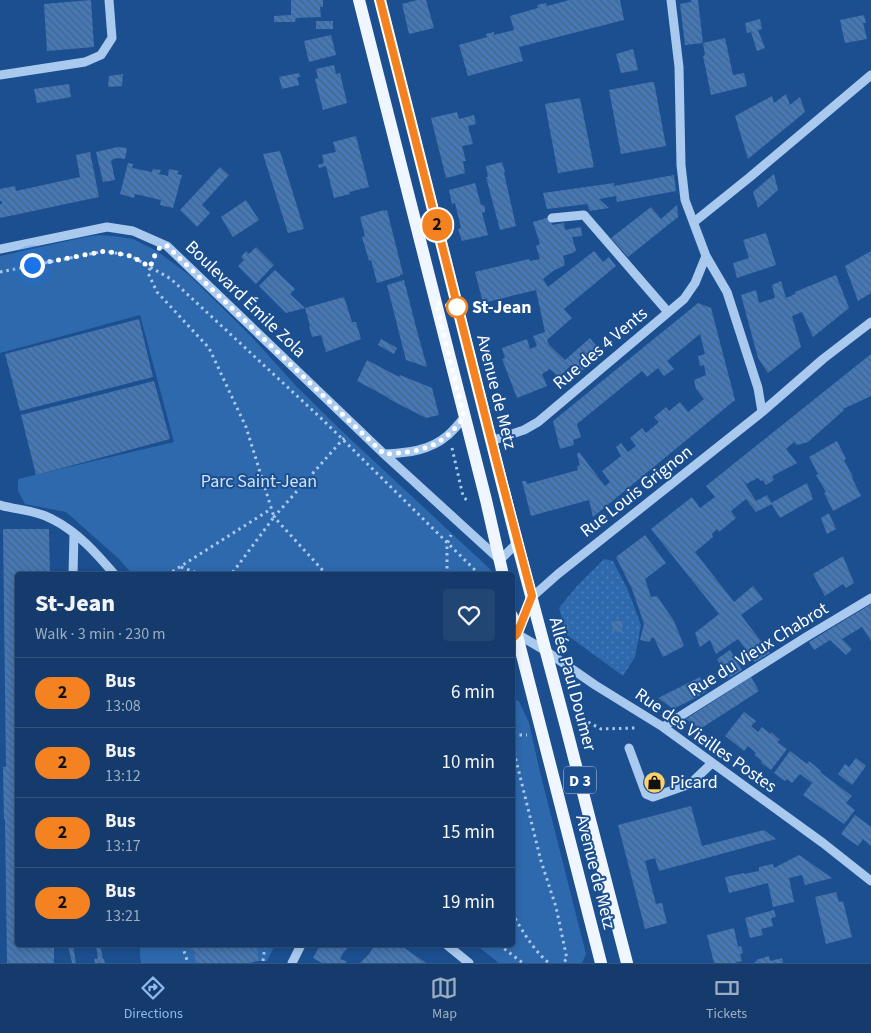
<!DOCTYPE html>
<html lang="en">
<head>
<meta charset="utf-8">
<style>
	:root { --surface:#143b6b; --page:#214673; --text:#f1f3f6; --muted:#9dadc1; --line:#33557e; --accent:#90b9f0 }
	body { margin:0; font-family:"Source Sans 3",sans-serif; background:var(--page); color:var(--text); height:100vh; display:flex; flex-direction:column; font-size:19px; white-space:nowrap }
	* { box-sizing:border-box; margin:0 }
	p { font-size:16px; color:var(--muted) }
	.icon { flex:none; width:28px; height:28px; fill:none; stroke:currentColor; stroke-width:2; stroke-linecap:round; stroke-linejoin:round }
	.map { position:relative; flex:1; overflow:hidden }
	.panel { position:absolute; left:15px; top:572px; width:500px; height:375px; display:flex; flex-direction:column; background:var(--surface); border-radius:5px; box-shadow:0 2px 8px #0003,0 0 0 1px var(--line) }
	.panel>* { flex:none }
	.badge { padding:0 10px; border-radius:16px; font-size:18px; line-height:32px }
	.you { position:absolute; width:25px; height:25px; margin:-12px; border:4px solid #fff; border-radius:50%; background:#1a73e8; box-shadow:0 0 0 8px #1a73e833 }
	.map>.badge { position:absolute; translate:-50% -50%; box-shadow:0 0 0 2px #fff }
	.round { display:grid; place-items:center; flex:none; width:52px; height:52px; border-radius:5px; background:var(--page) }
	.summary { display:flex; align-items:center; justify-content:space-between; height:85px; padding:0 20px }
	h1 { font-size:24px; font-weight:800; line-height:38px }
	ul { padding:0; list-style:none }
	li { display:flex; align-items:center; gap:15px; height:70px; padding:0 20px; border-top:1px solid var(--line) }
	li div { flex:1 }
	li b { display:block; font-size:19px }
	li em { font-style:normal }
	li .badge { min-width:55px; font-weight:700; text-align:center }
	.tab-bar { display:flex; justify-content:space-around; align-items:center; height:70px; border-top:1px solid var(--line); background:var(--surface); font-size:14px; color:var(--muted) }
	.tab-bar a { display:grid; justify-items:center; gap:2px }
	.tab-bar .on { color:var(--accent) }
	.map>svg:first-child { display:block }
</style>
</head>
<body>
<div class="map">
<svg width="871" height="963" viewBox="0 0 871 963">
	<defs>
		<pattern id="grass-dots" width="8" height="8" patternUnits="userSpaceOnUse" patternTransform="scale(1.25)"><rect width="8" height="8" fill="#2e69ad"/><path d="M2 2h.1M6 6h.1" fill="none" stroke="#4d80b9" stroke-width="1.8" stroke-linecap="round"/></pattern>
		<pattern id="building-back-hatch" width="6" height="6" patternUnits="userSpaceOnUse" patternTransform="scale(1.25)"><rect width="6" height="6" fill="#4478b7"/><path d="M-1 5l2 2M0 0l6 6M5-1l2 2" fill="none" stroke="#486282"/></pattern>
	</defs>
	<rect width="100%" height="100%" fill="#1b4f8f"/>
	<path fill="url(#grass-dots)" d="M604,559L613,561L627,588L641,625L635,657L623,676L567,635L559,608L577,586Z"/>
	<path fill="#2e69ad" d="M98,235L113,236L133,239L157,251L189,275L250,335L298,388L346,435L491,570L493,575H133L118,558L66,512L25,504L18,491V479L174,442L140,315L0,353V256L81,238Z
		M513,699L519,701L529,723L540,772L586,954L582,963H499L476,945H512Z
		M140,945H193V947L190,948L191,950H194L195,963H141L140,956Z
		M257,945H275L267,961H259Z"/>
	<path fill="url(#building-back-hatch)" d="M91,0L94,47L47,51L44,4Z
		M291,0H323V7H320L321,17L296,18L295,22H274V16L291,15Z
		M417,0H426L434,28L409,34L402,4Z
		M569,0H620L624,20L519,47L523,61L468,76L459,45L487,37L486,34L494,32V35L514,30L510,16L538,8L537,5L546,3L547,6Z
		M691,0H698L703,43L685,45L680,4L691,2Z
		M864,15L866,23H863L867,39L845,43L840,20Z
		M760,19L762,29L758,30L765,48L757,51L751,32L747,33L745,23Z
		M316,21H333V29H316Z
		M331,35L336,55L309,62L304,41Z
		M725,38L733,75L744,73L747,86L711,95L703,56L705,55L703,43Z
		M633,49L638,70L621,73L616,54Z
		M334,65L336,74L340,73L347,103L323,110L315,79L318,78L316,69Z
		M299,73L300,77H297L299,85L282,89L279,77Z
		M123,74L122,86L108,87L109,76Z
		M651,82H654L666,146L621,154L609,90Z
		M69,84L71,97L37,103L34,89Z
		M786,94L790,105L800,97L805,112L748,159L735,116L772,96L774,103Z
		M580,98L594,167L558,173L545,104Z
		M457,112L459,119L474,115L476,124L468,126L473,144L462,146L466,161H463L465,173L446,178L431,118Z
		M356,136L369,187L349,192L350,194L334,198L326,166L319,168L318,165L324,163L322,155L336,152L333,142Z
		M118,147L127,148L125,159L117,158L111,160L115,180L103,182L96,152Z
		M280,151L304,229L288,233L263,154Z
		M90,152L99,197L0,218V204H2V201H0V189L15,186L16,191L80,177L76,155Z
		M502,162L505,172L504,173L516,226L500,230L486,177H488L486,166Z
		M128,163L133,164L132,168L152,172L153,169L161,170L159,174L168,176L169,169L179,171L177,174L182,175L173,208L160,205L161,200L135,194L134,198L120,194Z
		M220,167L229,175L202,205L210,213L197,227L180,210Z
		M774,174L778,190L758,208L753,192Z
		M674,175L676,191L617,202L616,196L599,199L609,208L590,211L587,204L547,209L543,193L614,183V186Z
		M475,183L481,205H484L485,208V212L482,213L488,235L462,241L458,229L461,228L455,203L452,204L449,190Z
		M246,200L259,220L233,237L221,217Z
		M677,205L678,217L628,257L611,238L651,207L661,219Z
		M384,210V211L387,210L403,274L400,275V276L377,283L371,260L369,261L362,237L365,236L360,217Z
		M550,217L552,225L564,223L565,230L581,227L582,236L572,237L576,250L575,252L563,256L565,265L553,271L543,279L548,287L594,251L603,262L609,257L616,266L564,309L572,318L547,340L549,345L565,360L590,338L603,354L579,373L571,365L559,377L550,369L542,374L547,386L517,398L502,359L505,358L502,348L527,339L530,349L537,346L533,336L545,332L536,290L483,303L475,272L529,259L530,261L540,259L536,246L540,244L533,222Z
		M766,233L776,265L737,278L733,263L749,258L743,240Z
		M256,247L274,265L256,284L238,266L244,260L241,257L246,251L249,254Z
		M871,251V293L858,301L845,266Z
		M275,270L295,289L290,294L305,308L286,313L259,286Z
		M836,275L849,308L813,337L802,312L792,316L801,347L768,373L758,358L741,295L756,290L759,303L775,298L772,285L781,281L786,298L795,294V292Z
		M404,280L417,331L427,367L406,360L387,285Z
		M344,297L352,322H356L361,339L326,352L321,335L312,337L309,326H310L305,308Z
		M698,303L711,308L735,400L593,517L589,500L531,516L522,481H526L527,484L578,470L577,466L580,465L577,454L579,452L605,486L610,482L602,471L621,456L616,447L621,443L628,452L636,446L630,438L642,428L646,433L659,422L654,417L666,407L669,411L680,402L688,412L704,399L696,389L694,380L706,375L704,365L700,366L698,356L705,354L700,334L667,361L674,369L664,376L658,368L647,377L642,371L577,424L581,437L573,440L574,445L560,449L553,421Z
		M139,319L153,377L20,411L5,354Z
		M381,339L397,348L394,354L378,345Z
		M871,354V396L843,409L844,410L808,442L797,445L794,442L786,449L797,463L772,476L774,480L766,485L763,480L761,481L758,478L746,484L740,476L756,501L767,495L772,504L756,512L746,499L731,511L736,518L719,532L717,529L712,534L713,537L695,552L734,602L753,586L763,599L741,615L770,653L755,662L738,639L716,654L710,640L700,647L695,633L719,614L651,529L692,497L700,508L715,497L706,486Z
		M367,360L399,377L400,375L432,388L439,415L426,418L389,399V398L357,381Z
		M154,381L170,439L36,475L21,415Z
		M837,441L846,459L844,460L853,477L852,478L861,496L833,511L824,493L826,492L816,475L818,474L809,457Z
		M807,483L813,499L780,518L771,503Z
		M829,513L836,529L827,534L821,518Z
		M3,529H49L50,575H18V945H54V963H7L5,819H4L3,767H6Z
		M645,535L666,563L645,579L651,597L657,596L674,621L684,646L663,657L654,638H651L650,642L640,640L644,624L632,589L616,557Z
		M843,556L854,583L846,588L843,584L825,596L813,574Z
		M871,604V641L862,627L842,639L852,649L846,655L830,640L814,650L809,642Z
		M612,621H623L622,632L612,631Z
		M730,650L742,670L729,678L717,659Z
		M700,677L707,691L695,698L673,709L658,698Z
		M751,677L759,691L700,729L686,719Z
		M744,712L756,721L751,726L758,732L762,727L770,734L771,732L780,740L777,742L787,749L771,770L761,763L762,761L754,755L756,753L748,746L744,751L725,736Z
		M790,751L807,764L809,761L821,771L820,772L852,796L846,803L855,810L844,824L803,795L812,783L800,774L792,783L787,779L785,781L774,773Z
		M856,758L866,766L852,785L838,774L845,764L849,767Z
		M691,806L702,846L764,830L776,839L659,871L655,858L645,861L656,904L662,903L667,923L645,929L618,825Z
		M855,815L871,827V846L863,839L858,846L841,834Z
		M799,855L832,878L805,885L802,875L789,878L794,902L773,907L768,883L729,893L725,877L744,873V874L759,871V867L773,864L774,868Z
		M836,892L839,902L843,901L852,937L826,944L815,897Z
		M774,910L776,917L771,918L773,926L761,929L763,935L750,938L745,918Z
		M734,928L738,947L741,946L743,953L740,954L742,961L735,963H714L707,935Z
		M68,945H73L76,963H72Z
		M88,945H100L103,959H104L105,963H95L94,959L98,958L96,947H88Z
		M193,945H257L259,961L252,962V963H195L194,950H190V947H193Z
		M320,945H350L343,953L340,959L346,961V963H322L313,958Z
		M372,945H400L426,963H360L369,954L374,946Z
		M769,956L770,961L782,958L783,963H754L757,961L756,960Z"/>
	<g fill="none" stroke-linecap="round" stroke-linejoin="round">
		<path stroke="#a9c9ee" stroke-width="3" stroke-dasharray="2.5 4" stroke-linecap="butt" d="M155,256L148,273L157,292L209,348L246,427L274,517L233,572L232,575
			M0,272L105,251L131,256L171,279L324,421L480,575
			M452,448L463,496L469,503
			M181,567L203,575
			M167,575L271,509
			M327,575L274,517L344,438
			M447,575V544L451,535
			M582,724L588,722L601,729L636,728
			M512,733L515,756L541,861L556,907L567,959L562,963
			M513,735H527
			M512,913C522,930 533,950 549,963
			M182,945L188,963
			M499,945L523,963
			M263,961L265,945"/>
		<path stroke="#a9c9ee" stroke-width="9" d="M671,0L679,67L681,165L685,200L706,256L727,292L758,388L762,412
			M0,75L85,62L101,55L112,38L109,0
			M552,218L584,215L668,312
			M694,222L750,177L871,75
			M0,249L107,227L133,231L167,246L384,454L500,560L517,543
			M491,441L524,430L538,422L684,299L695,283L706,256
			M384,454C407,453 430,451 448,435C454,430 459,423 465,417
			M0,505C17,510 36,510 52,519C78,532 97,554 115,575
			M73,575L74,533
			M517,634L546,651L595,685L663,727L823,843L871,881
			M516,635L532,597L558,574L762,412L823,359L871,322
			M663,727L806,637L871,598
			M629,748L646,794L653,797L690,784L712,763
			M447,945L469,963
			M292,963L301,945"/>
		<path stroke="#f0f6ff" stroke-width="12" d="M359,0L486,500L503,575
			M380,0L517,543L566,727L627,963
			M512,616L601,963"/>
	</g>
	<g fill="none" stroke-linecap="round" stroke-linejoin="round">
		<defs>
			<path id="line" d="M380,0L496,459L532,596L517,634L512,639"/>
		</defs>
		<use href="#line" stroke="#fff" stroke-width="11"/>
		<use href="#line" stroke="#f58220" stroke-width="8"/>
		<path stroke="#fff" stroke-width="5" stroke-dasharray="0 9" d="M32,265L105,251L131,256L150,267L157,250L164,245L167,246L384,454C407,453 430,451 448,435C454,430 459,423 464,417L436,303L457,307"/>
	</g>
	<defs>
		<symbol id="shop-disc" viewBox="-11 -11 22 22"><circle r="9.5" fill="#ffd166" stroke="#1b4f8f"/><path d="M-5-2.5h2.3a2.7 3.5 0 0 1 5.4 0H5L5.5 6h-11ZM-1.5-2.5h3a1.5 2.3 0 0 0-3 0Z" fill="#111"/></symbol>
	</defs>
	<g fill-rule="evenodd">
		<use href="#shop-disc" x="642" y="770" width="25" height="25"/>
	</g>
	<circle fill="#fff" stroke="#f58220" stroke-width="2.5" cx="457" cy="307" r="10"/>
	<g text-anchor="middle" stroke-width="4" stroke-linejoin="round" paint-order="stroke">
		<rect fill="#1b4f8f" stroke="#bbcadd" stroke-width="1" x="564" y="766.5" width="32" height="27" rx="4"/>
		<g font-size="16" font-weight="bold" fill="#fff">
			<text x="580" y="786">D 3</text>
		</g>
		<g font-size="18" fill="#fff" stroke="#1b4f8f">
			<text transform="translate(246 299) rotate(44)" y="6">Boulevard Émile Zola</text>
			<text transform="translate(600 348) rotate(-40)" y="6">Rue des 4 Vents</text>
			<text transform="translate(497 392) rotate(76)" y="6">Avenue de Metz</text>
			<text transform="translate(636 491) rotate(-38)" y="6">Rue Louis Grignon</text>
			<text transform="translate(758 649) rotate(-32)" y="6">Rue du Vieux Chabrot</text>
			<text transform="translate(573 684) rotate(75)" y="6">Allée Paul Doumer</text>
			<text transform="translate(706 740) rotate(35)" y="6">Rue des Vieilles Postes</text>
			<text transform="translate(596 872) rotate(76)" y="6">Avenue de Metz</text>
		</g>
		<g font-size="18" font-weight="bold" fill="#fff" stroke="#1b4f8f" text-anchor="start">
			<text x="472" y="313">St-Jean</text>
		</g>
		<g font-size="18" fill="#cfe3fa" stroke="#1b4f8f">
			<text x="259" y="487">Parc Saint-Jean</text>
		</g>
		<g font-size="18" fill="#fff" stroke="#1b4f8f" text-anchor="start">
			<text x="670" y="788">Picard</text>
		</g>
	</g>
</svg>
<div class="you" style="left:32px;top:265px"></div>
<b class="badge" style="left:437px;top:225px;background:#f58220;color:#111">2</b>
<section class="panel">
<div class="summary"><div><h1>St-Jean</h1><p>Walk · 3 min · 230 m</p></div><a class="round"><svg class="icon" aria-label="heart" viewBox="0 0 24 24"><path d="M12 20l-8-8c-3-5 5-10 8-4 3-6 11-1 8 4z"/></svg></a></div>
<ul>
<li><span class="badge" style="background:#f58220;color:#111">2</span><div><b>Bus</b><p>13:08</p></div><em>6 min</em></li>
<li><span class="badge" style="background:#f58220;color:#111">2</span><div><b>Bus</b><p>13:12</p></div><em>10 min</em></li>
<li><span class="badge" style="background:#f58220;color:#111">2</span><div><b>Bus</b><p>13:17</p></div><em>15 min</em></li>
<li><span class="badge" style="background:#f58220;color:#111">2</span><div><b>Bus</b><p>13:21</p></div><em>19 min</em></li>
</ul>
</section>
</div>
<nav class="tab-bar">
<a class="on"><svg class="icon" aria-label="directions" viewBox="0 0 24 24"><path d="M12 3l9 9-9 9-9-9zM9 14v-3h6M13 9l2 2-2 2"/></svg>Directions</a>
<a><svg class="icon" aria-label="map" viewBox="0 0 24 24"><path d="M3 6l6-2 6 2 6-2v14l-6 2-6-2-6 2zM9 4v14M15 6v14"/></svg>Map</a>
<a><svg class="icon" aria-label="tickets" viewBox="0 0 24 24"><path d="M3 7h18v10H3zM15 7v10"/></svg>Tickets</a>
</nav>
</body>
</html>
